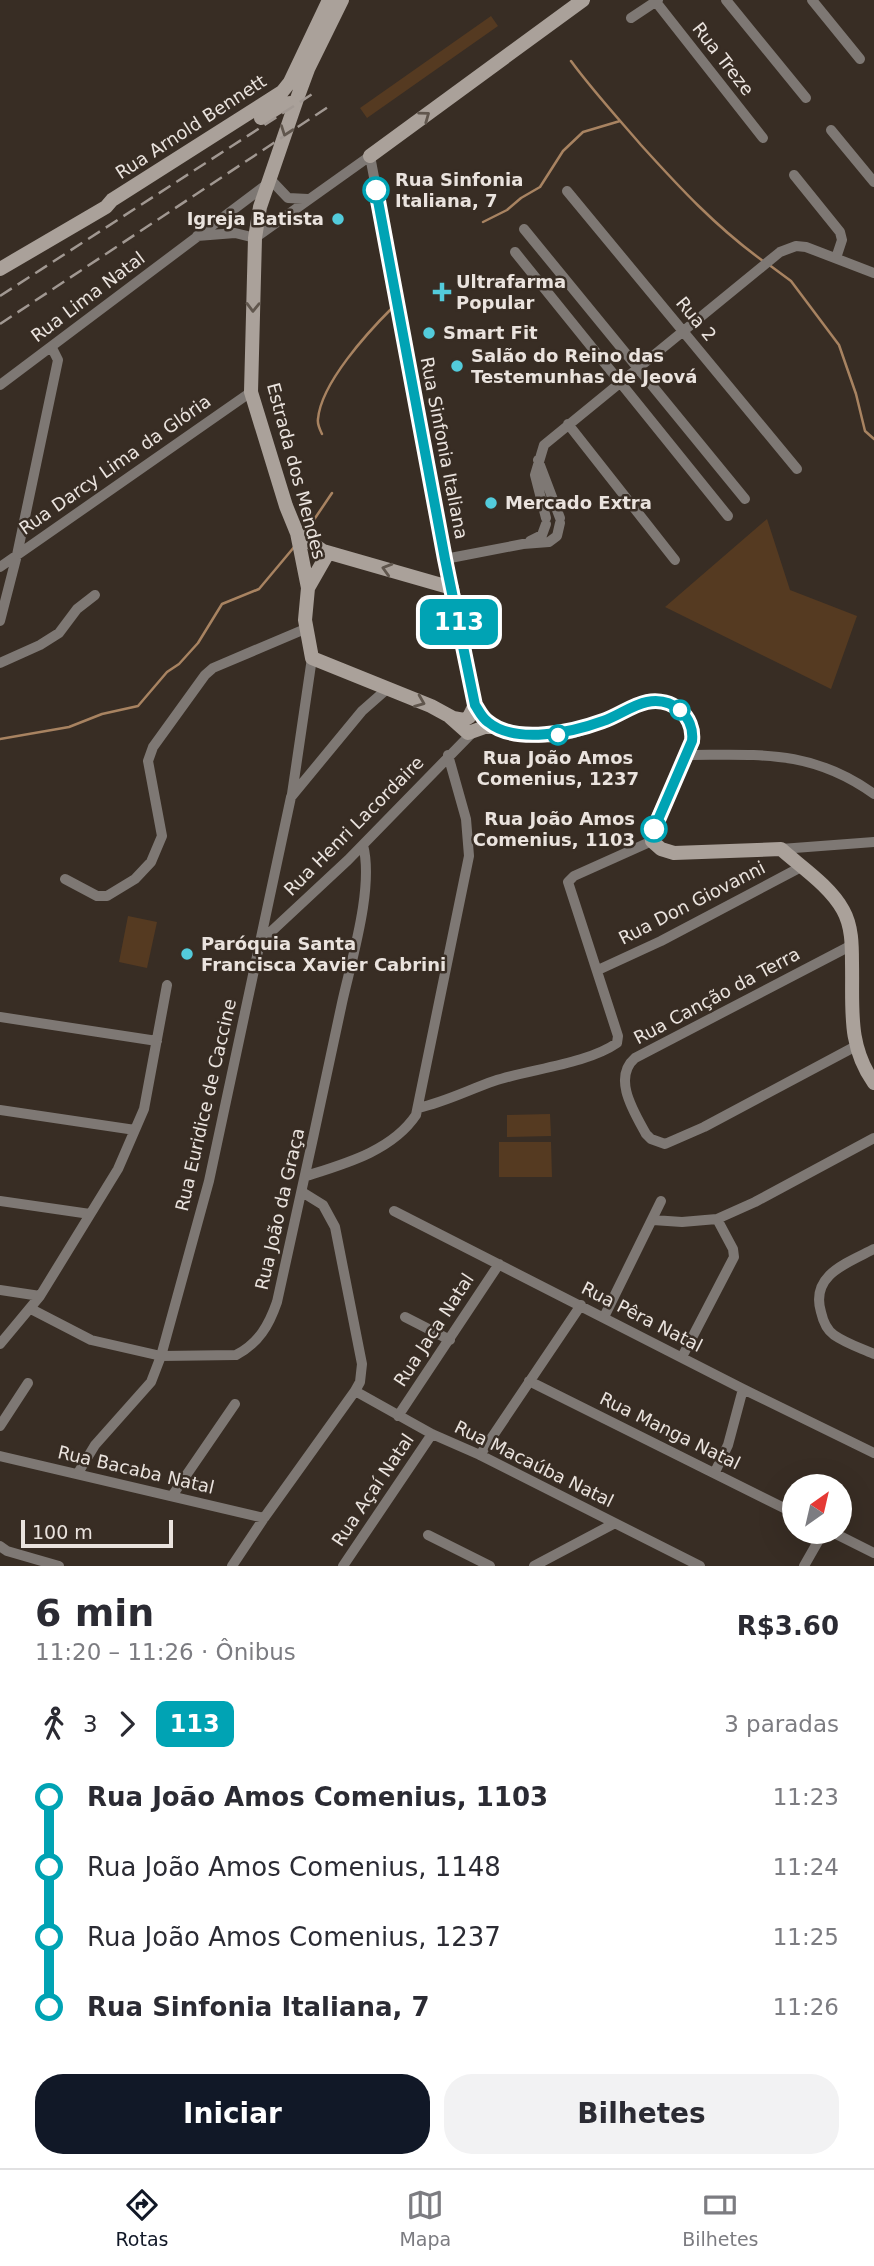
<!DOCTYPE html>
<html lang="pt">
<head>
<meta charset="utf-8">
<style>
	:root { --surface:#fff; --page:#f2f2f3; --text:#2b2b33; --muted:#7c7c81; --line:#e1e1e2; --accent:#111827 }
	body { margin:0; font-family:"DejaVu Sans",sans-serif; background:var(--page); color:var(--text); height:100vh; display:flex; flex-direction:column; font-size:26px; white-space:nowrap }
	* { box-sizing:border-box; margin:0 }
	p { font-size:23px; color:var(--muted) }
	.icon { flex:none; width:38px; height:38px; fill:none; stroke:currentColor; stroke-width:2; stroke-linecap:round; stroke-linejoin:round }
	.map { position:relative; height:1566px; overflow:hidden }
	.side { display:flex; flex-direction:column; background:var(--surface); flex:1 }
	.side>* { flex:none }
	.badge { padding:0 14px; border-radius:10px; font-size:24px; line-height:46px }
	.needle { width:46px; rotate:34deg }
	.buttons { position:absolute; left:782px; top:1474px; display:grid; gap:14px }
	.buttons a { display:grid; place-items:center; width:70px; height:70px; border-radius:50%; background:var(--surface); box-shadow:0 7px 28px #0002; font-size:35px }
	.scale { position:absolute; left:21px; bottom:18px; width:152px; box-sizing:border-box; padding-left:7px; border:4px solid #eae3de; border-top:0; font-size:19px; line-height:24px; white-space:nowrap; color:#eae3de; -webkit-text-stroke:5px #382d24; paint-order:stroke }
	.map>.badge { position:absolute; translate:-50% -50%; box-shadow:0 0 0 4px #fff }
	.legs { display:flex; align-items:center; gap:10px; height:77px; padding:0 35px; font-size:23px }
	.legs p { margin-inline-start:auto }
	.summary { display:flex; align-items:center; justify-content:space-between; height:119px; padding:0 35px }
	h1 { font-size:38px; font-weight:700; line-height:52px }
	.button { display:flex; gap:14px; margin-top:auto; padding:14px 35px }
	.button a { flex:1; height:80px; border-radius:28px; background:var(--accent); color:#fff; font-size:28px; font-weight:700; line-height:80px; text-align:center }
	.button a+a { background:var(--page); color:var(--text) }
	ul { padding:0 35px; list-style:none }
	li { display:flex; align-items:center; gap:24px; height:70px; font-size:26px }
	li i { display:grid; place-items:center; width:10px; height:100%; margin:0 9px; background:currentColor }
	li i::after { content:''; width:18px; height:18px; margin:-9px; border:5px solid; border-radius:50%; background:var(--surface) }
	li p { margin-inline-start:auto }
	li:first-child i { background:linear-gradient(#0000 50%,currentColor 0) }
	li:last-child i { background:linear-gradient(currentColor 50%,#0000 0) }
	.menu { display:flex; justify-content:space-around; align-items:center; height:98px; border-top:2px solid var(--line); background:var(--surface); font-size:19px; color:var(--muted) }
	.menu a { display:grid; justify-items:center; gap:4px }
	.menu .on { color:var(--accent) }
	.map>svg:first-child { display:block }
</style>
</head>
<body>
<div class="map">
<svg width="874" height="1566" viewBox="0 0 874 1566">
	<rect width="100%" height="100%" fill="#382d24"/>
	<path fill="#553a21" d="M491,16L498,26L367,118L360,108Z
		M767,519L790,590L857,616L831,689L665,607Z
		M128,916L157,922L147,968L119,962Z
		M550,1114L551,1136L507,1137V1115Z
		M499,1142H551L552,1177H499Z"/>
	<g fill="none" stroke-linecap="round" stroke-linejoin="round">
		<path stroke="#a88361" stroke-width="2.5" d="M571,61C593,91 617,117 641,145C679,187 716,227 763,261
			M483,222L507,210L521,198L540,187L563,151L583,132L620,121
			M768,264L791,281L839,345L856,394L865,431L874,439
			M322,434C320,430 317,424 318,419C321,383 368,332 393,307
			M305,533L332,493
			M0,739L69,727L102,714L138,706L167,672L179,664L198,643L222,604L259,589L295,546"/>
		<path stroke="#7e7874" stroke-width="10" d="M726,0L806,98
			M812,0L860,59
			M656,2L763,138
			M631,18L658,0
			M831,130L874,182
			M794,175L840,232L842,240L836,258
			M269,178L288,198L308,199
			M567,191L797,469
			M524,229L745,499
			M197,236L235,233L255,238L370,156L452,588
			M515,252L728,516
			M0,385L266,185
			M568,424L675,560
			M538,460L560,518
			M546,518L535,475L544,445L780,252L796,246L806,247L874,273
			M530,541L542,535L546,524
			M445,559L523,544L549,542L557,536L560,523
			M0,567L251,392
			M0,621L17,555L58,360L52,348
			M0,663L40,645L59,633L77,609L95,595
			M687,755C760,755 811,749 874,794
			M292,794L312,658
			M781,849L874,842
			M65,879L97,896H107L135,879L151,862L162,836L148,761L153,747L205,675L213,668L305,629
			M260,942L348,860L471,734
			M852,945L635,1058C612,1078 634,1112 646,1134L651,1139L665,1144L704,1127L856,1046
			M598,970L661,941L801,867
			M0,1017L157,1041
			M418,1108C445,1102 468,1090 494,1081C530,1069 587,1064 617,1043L618,1036L568,882L574,876L652,841
			M0,1110L135,1130
			M306,1176C344,1164 392,1151 416,1115L469,856L466,819L448,755
			M0,1201L90,1214
			M394,1211L743,1389L874,1453
			M653,1220L682,1222L717,1219L755,1202L874,1138
			M874,1249C847,1263 810,1275 821,1312C823,1321 827,1330 834,1335C847,1344 861,1348 874,1354
			M0,1290L40,1296
			M31,1309L91,1340L161,1356L236,1355C259,1343 269,1325 277,1302C299,1202 321,1103 342,1003C352,958 374,887 363,845
			M405,1317L450,1340
			M604,1317L661,1201
			M0,1344L40,1296L118,1169L144,1109L167,985
			M682,1357L734,1257L733,1249L717,1219
			M529,1381L794,1513
			M355,1391L432,1434L480,1455L700,1566
			M398,1416L499,1264
			M0,1426L28,1383
			M480,1455L581,1305
			M0,1456L264,1518
			M715,1472L728,1445L743,1389
			M78,1473L95,1445L151,1382L161,1356L209,1181L291,797L362,711L387,689
			M172,1496L235,1404
			M830,1531L874,1553
			M428,1535L490,1566
			M0,1546L7,1551L59,1566
			M232,1566L264,1518L355,1391L360,1382L362,1364L335,1227L323,1205L302,1192
			M343,1566L432,1434
			M534,1566L615,1523
			M804,1566L824,1531"/>
		<path stroke="#aaa19a" stroke-width="14" d="M342,0L308,69L298,96L260,207L255,238L251,392L286,506L297,533L308,588L305,620L312,658L431,706L453,718L464,720L469,717L475,705
			M261,118L280,106L290,103L294,107
			M370,156L583,0
			M0,269L106,207L112,200L282,92L290,82L329,0
			M297,533L323,551L452,588L475,705C479,711 482,718 488,722C503,735 537,737 556,735C571,733 589,726 603,721C618,716 631,705 647,702C671,697 695,716 693,741L657,820L652,841L661,849L674,853L781,849C801,867 830,886 843,910C852,926 852,945 852,963C853,1008 847,1045 874,1083
			M308,588L328,553
			M450,717L468,733L485,727H495"/>
		<path stroke="#a19892" stroke-width="2.5" stroke-dasharray="14 7" stroke-linecap="butt" d="M0,296L317,91
			M0,324L328,107"/>
	</g>
	<defs><path id="oneway-chevron" d="M-2-3.5L2.5 0L-2 3.5" fill="none" stroke-width="1.6" stroke-linecap="round" stroke-linejoin="round" transform="scale(1.75)"/></defs>
	<g stroke="#60564d">
		<use href="#oneway-chevron" transform="translate(425 116) rotate(-36)"/>
		<use href="#oneway-chevron" transform="translate(286 131) rotate(110)"/>
		<use href="#oneway-chevron" transform="translate(253 307) rotate(91)"/>
		<use href="#oneway-chevron" transform="translate(387 569) rotate(-164)"/>
		<use href="#oneway-chevron" transform="translate(420 702) rotate(22)"/>
	</g>
	<g fill="none" stroke-linecap="round" stroke-linejoin="round">
		<defs>
			<path id="line-1" d="M376,190L445,559L475,705C479,711 482,718 488,722C516,745 573,732 603,721C618,716 632,705 647,702C672,697 695,716 692,741L654,829"/>
		</defs>
		<use href="#line-1" stroke="#fff" stroke-width="16"/>
		<use href="#line-1" stroke="#00a3b4" stroke-width="10"/>
	</g>
	<g fill="#fff" stroke="#00a3b4" stroke-width="3.5">
		<circle cx="376" cy="190" r="12"/>
		<circle cx="680" cy="710" r="9"/>
		<circle cx="558" cy="735" r="9"/>
		<circle cx="654" cy="829" r="12"/>
	</g>
	<g fill="#53cbdb" stroke="#382d24" stroke-width="2.5">
		<circle cx="338" cy="219" r="7"/>
		<path d="M438.5 281.5h7v7h7v7h-7v7h-7v-7h-7v-7h7z"/>
		<circle cx="429" cy="333" r="7"/>
		<circle cx="457" cy="366" r="7"/>
		<circle cx="491" cy="503" r="7"/>
		<circle cx="187" cy="954" r="7"/>
	</g>
	<g text-anchor="middle" stroke-width="5" stroke-linejoin="round" paint-order="stroke">
		<g font-size="18" fill="#eae3de" stroke="#382d24">
			<text transform="translate(723 59) rotate(52)" y="6">Rua Treze</text>
			<text transform="translate(191 127) rotate(-33)" y="6">Rua Arnold Bennett</text>
			<text transform="translate(88 297) rotate(-37)" y="6">Rua Lima Natal</text>
			<text transform="translate(696 319) rotate(50)" y="6">Rua 2</text>
			<text transform="translate(444 448) rotate(79)" y="6">Rua Sinfonia Italiana</text>
			<text transform="translate(115 465) rotate(-35)" y="6">Rua Darcy Lima da Glória</text>
			<text transform="translate(296 471) rotate(75)" y="6">Estrada dos Mendes</text>
			<text transform="translate(354 826) rotate(-45)" y="6">Rua Henri Lacordaire</text>
			<text transform="translate(692 903) rotate(-27)" y="6">Rua Don Giovanni</text>
			<text transform="translate(717 996) rotate(-28)" y="6">Rua Canção da Terra</text>
			<text transform="translate(206 1105) rotate(-77)" y="6">Rua Euridice de Caccine</text>
			<text transform="translate(280 1209) rotate(-77)" y="6">Rua João da Graça</text>
			<text transform="translate(642 1317) rotate(27)" y="6">Rua Pêra Natal</text>
			<text transform="translate(434 1330) rotate(-57)" y="6">Rua Jaca Natal</text>
			<text transform="translate(670 1431) rotate(26)" y="6">Rua Manga Natal</text>
			<text transform="translate(534 1464) rotate(26)" y="6">Rua Macaúba Natal</text>
			<text transform="translate(136 1470) rotate(13)" y="6">Rua Bacaba Natal</text>
			<text transform="translate(373 1490) rotate(-56)" y="6">Rua Açaí Natal</text>
		</g>
		<g font-size="18" font-weight="bold" fill="#eae3de" stroke="#382d24" text-anchor="start">
			<text x="395" y="186">Rua Sinfonia<tspan x="395" dy="21">Italiana, 7</tspan></text>
			<text x="558" y="764" text-anchor="middle">Rua João Amos<tspan x="558" dy="21">Comenius, 1237</tspan></text>
			<text x="635" y="825" text-anchor="end">Rua João Amos<tspan x="635" dy="21">Comenius, 1103</tspan></text>
		</g>
		<g font-size="18" font-weight="bold" fill="#eae3de" stroke="#382d24" text-anchor="start">
			<text x="324" y="225" text-anchor="end">Igreja Batista</text>
			<text x="456" y="288">Ultrafarma<tspan x="456" dy="21">Popular</tspan></text>
			<text x="443" y="339">Smart Fit</text>
			<text x="471" y="362">Salão do Reino das<tspan x="471" dy="21">Testemunhas de Jeová</tspan></text>
			<text x="505" y="509">Mercado Extra</text>
			<text x="201" y="950">Paróquia Santa<tspan x="201" dy="21">Francisca Xavier Cabrini</tspan></text>
		</g>
	</g>
</svg>
<div class="buttons">
<a><svg class="needle" viewBox="-14 -14 28 28"><path d="M0-13l5 13h-10z" fill="#e53935"/><path d="M0 13l5-13h-10z" fill="#7c7c81"/></svg></a>
</div>
<div class="scale">100 m</div>
<b class="badge" style="left:459px;top:622px;background:#00a3b4;color:#fff">113</b>
</div>
<section class="side">
<div class="summary"><div><h1>6 min</h1><p>11:20 – 11:26 · Ônibus</p></div><b>R$3.60</b></div>
<div class="legs"><svg class="icon" aria-label="walk" viewBox="0 0 24 24"><circle cx="13" cy="4" r="2"/><path d="M13 8l-2 6 4 7M11 14l-3 7M7 12l3-4h3l4 4"/></svg>3<svg class="icon" aria-label="forward" viewBox="0 0 24 24"><path d="M9 5l7 7-7 7"/></svg><b class="badge" style="background:#00a3b4;color:#fff">113</b><p>3 paradas</p></div>
<ul>
<li><i style="color:#00a3b4"></i><b>Rua João Amos Comenius, 1103</b><p>11:23</p></li>
<li><i style="color:#00a3b4"></i><span>Rua João Amos Comenius, 1148</span><p>11:24</p></li>
<li><i style="color:#00a3b4"></i><span>Rua João Amos Comenius, 1237</span><p>11:25</p></li>
<li><i style="color:#00a3b4"></i><b>Rua Sinfonia Italiana, 7</b><p>11:26</p></li>
</ul>
<div class="button"><a>Iniciar</a><a>Bilhetes</a></div>
</section>
<nav class="menu">
<a class="on"><svg class="icon" aria-label="directions" viewBox="0 0 24 24"><path d="M12 3l9 9-9 9-9-9zM9 14v-3h6M13 9l2 2-2 2"/></svg>Rotas</a>
<a><svg class="icon" aria-label="map" viewBox="0 0 24 24"><path d="M3 6l6-2 6 2 6-2v14l-6 2-6-2-6 2zM9 4v14M15 6v14"/></svg>Mapa</a>
<a><svg class="icon" aria-label="tickets" viewBox="0 0 24 24"><path d="M3 7h18v10H3zM15 7v10"/></svg>Bilhetes</a>
</nav>
</body>
</html>
